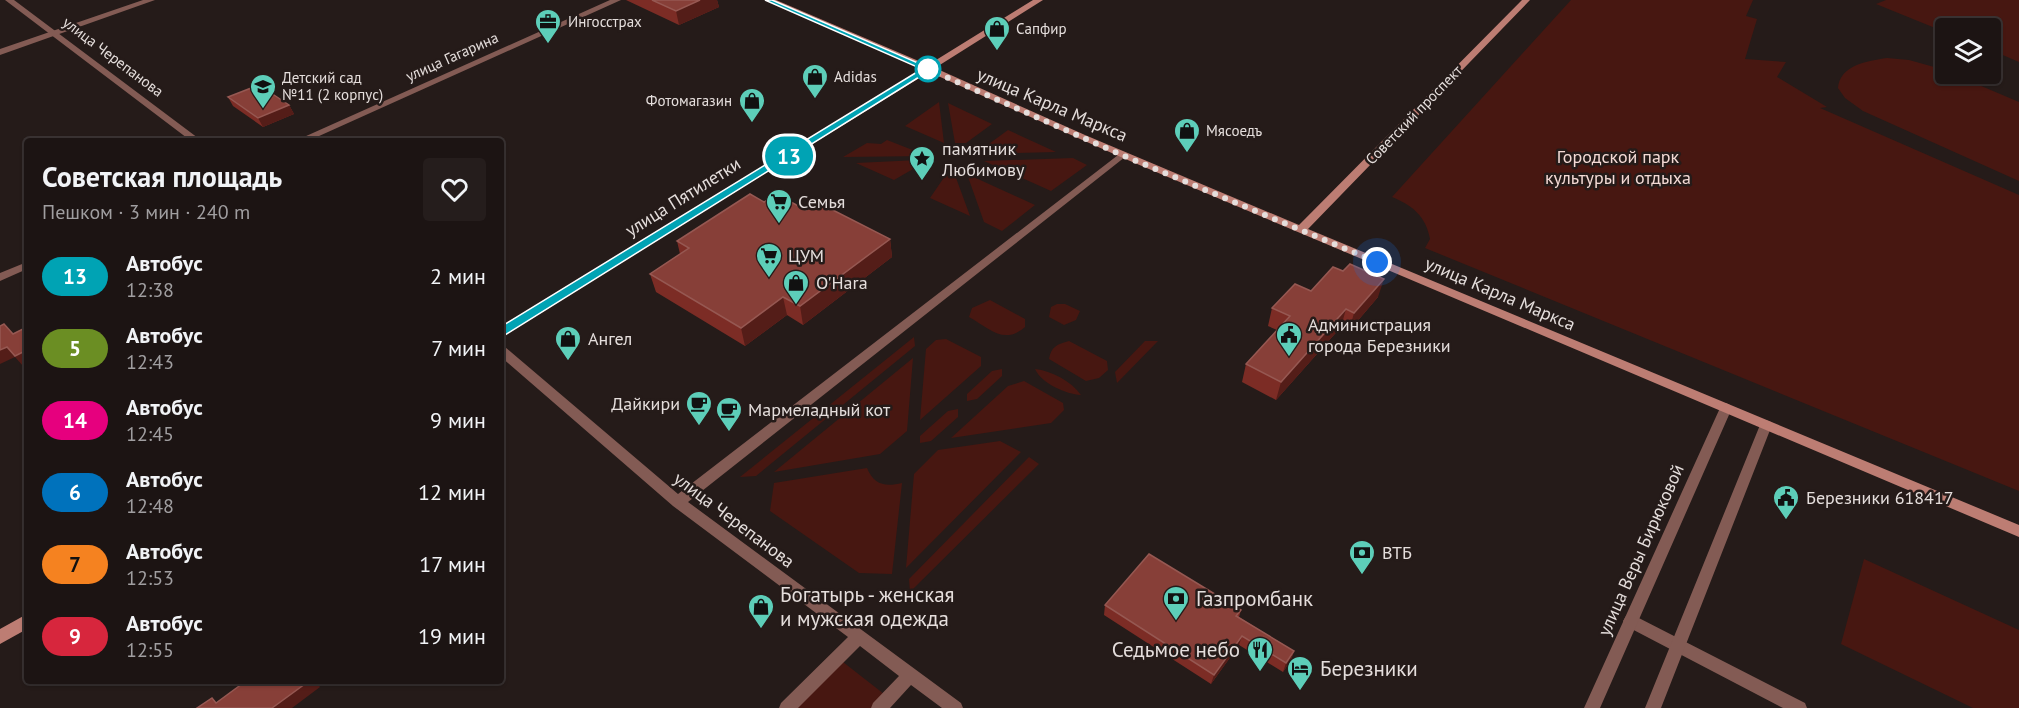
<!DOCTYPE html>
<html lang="ru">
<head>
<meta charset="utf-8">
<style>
	:root { --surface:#1c1413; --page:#251d1c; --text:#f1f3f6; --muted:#a09ea0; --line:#3a3333 }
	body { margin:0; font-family:"PT Sans",sans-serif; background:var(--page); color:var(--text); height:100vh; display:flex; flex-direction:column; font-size:22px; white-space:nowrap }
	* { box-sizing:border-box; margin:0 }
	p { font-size:20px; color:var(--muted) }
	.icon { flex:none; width:33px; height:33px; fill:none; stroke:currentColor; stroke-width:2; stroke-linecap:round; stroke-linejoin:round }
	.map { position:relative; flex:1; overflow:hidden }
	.details { position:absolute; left:24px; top:138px; width:480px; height:546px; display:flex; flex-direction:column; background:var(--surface); border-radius:6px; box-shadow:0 2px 4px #0004,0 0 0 2px var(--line) }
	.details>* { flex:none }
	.badge { padding:0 12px; border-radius:20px; font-size:21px; line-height:39px }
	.tools { position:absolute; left:1935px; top:18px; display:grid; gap:12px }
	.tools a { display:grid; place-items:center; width:66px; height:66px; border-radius:6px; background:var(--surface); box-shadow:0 2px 4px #0004,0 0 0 2px var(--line); font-size:30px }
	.you { position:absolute; width:30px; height:30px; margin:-15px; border:4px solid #fff; border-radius:50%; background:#1a73e8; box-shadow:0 0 0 9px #1a73e833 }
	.map>.badge { position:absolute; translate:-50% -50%; box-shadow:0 0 0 3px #fff }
	.round { display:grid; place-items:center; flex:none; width:63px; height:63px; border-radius:6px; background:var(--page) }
	.headline { display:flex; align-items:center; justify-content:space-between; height:102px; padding:0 18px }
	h1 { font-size:28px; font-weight:700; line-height:45px }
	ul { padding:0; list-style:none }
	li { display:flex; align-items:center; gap:18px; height:72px; padding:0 18px }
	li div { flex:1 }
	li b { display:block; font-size:22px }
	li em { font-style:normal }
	li .badge { min-width:66px; font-weight:700; text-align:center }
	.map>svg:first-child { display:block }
</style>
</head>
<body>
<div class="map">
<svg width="2019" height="708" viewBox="0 0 2019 708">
	<rect width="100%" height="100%" fill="#251b19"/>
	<path fill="#471711" d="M1571,0H1753L1746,16L1757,19L1745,59L1786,62L1777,77L1827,107L1820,108L2019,195V491L1425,248L1430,239C1426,216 1412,205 1392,197Z
		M1886,0H2019V62L1991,50L1990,28H1946L1945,32L1876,4Z
		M1887,58L1909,60L1945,70L1946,74H1953L2019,102V181L1863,111L1845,98L1838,88C1840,65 1867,61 1887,58Z
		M939,102L944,143L905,126Z
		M948,103L992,124L966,143H955Z
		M1008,130L1056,152L983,154L982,149Z
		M887,140L928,156L843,157L867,143L881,144Z
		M1073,158L1087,165L1051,191L984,161Z
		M919,160L920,165L894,180L856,163Z
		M967,174L1035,205L1002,231L984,222Z
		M955,175L970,216L930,198L945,176Z
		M990,300L1025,319V327C1004,345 990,329 969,317L972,308Z
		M1057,304H1065L1080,311L1076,320L1064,325L1049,317L1051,307Z
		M914,337L915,346L756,476L740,477Z
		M946,339L981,357V366L920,420L926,349L936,340Z
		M1069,341L1107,361L1108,370L1099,378L1086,381L1049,359C1051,347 1057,344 1069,341Z
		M1145,341H1158L1117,383L1115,372Z
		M913,358L907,431L880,454L774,472Z
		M1002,369V376L977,399L967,401V394L992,371Z
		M1035,369C1052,371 1071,381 1081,395C1066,394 1042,384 1035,369Z
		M1024,381L1063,403L1064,410L1051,423L951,438L1008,386Z
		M958,409V417L931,441L920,443V436L948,411Z
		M1000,441L1021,452L906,568L914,474L938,450Z
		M1029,457L1039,464L910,592L909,579Z
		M867,468C874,485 885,487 902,483L892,574L859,573L770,511L774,483Z
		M1864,559L2019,630V708H1973L1841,644Z
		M843,662L884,694L871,708H797Z"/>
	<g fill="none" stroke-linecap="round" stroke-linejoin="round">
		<path fill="#835b54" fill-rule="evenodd" d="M5,0H14L202,141H191Z
			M610,0H621L308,141H295Z
			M27,262V269L0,281V273Z
			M1631,614L1805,703L1807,708H1783L1626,626L1623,621L1626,616Z"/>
		<path fill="#835b54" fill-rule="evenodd" d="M143,0H155L0,55V49Z
			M1122,152L1127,155L1125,157L688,502L961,703L963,708H942L911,685L890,708H871L873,703L899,676L860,646L798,708H779L781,703L848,637L673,506L501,357V346L505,347L678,494Z
			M1726,403L1730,405L1732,408L1600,708H1584L1720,408L1722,405Z
			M1766,420L1771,422L1772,425L1661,708H1645L1760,425L1761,422Z"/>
		<path fill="#bd7d73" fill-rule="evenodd" d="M765,0H776L928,65L1033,0H1043L935,68L1085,135L1299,225L1522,0H1530L1308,229L2019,525V537L1123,158L929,72L501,336V327L922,69Z
			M27,614V629L0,644V629Z"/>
	</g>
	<path fill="#7c2c25" d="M626,0H717L719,7L679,25Z
		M228,97L289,105L294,114L263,127L233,106Z
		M764,202L806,210L890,239L892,257L803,325L787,315L745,346L656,292L650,274L680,254L677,241Z
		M1343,271L1378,297L1349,331L1341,327L1276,400L1242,382L1246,364L1277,330L1268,326L1272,308L1311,291Z
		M1105,605L1241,610L1239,617L1294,651L1291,660L1283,672L1239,645L1211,684L1104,615Z"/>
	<path fill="#541d18" d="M700,0H717L719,7L679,25L676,11Z
		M289,105L294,114L263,127L258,118Z
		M890,239L892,257L803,325L800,306Z
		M1384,279L1378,297L1349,331L1354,313Z
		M783,297L787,315L745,346L741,328Z
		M1346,309L1341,327L1276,400L1281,382Z
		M7,347L27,350V364L23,366L15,357L0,364V350Z
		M1242,636L1239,645L1211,684L1214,675Z
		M1294,651L1291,660L1283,672L1286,663Z
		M309,681H315L320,687L292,708H272Z"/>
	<path fill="#873f38" stroke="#965852" stroke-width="1.5" d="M652,0H700L676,11Z
		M259,85L289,105L258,118L228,97Z
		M750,194L764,202L776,194L806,210L817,202L890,239L800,306L783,297L741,328L650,274L689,248L677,241Z
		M1350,264L1384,279L1354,313L1346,309L1281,382L1246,364L1290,316L1272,308L1295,284L1311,291L1333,267L1343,271Z
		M4,324L13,334L27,327V350L15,356L7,347L0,350V326Z
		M1149,554L1241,610L1236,616L1294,651L1286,663L1242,636L1214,675L1105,605Z
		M246,681H309L272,708H197L212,698L216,703Z"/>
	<path fill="#00a3b4" stroke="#fff" stroke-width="1.5" d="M765,0H772L932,69L505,335H497V329L922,69Z"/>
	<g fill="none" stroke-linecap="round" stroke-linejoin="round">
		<path stroke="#e5dedc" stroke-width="6" stroke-dasharray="0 10.8" d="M928,69L1122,155L1377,262"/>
	</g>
	<defs>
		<symbol id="office-pin" viewBox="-11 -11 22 30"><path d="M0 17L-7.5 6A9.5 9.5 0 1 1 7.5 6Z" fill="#5dceb9" stroke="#251b19"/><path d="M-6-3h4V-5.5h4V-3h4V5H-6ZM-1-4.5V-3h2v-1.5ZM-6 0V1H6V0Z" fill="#111"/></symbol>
		<symbol id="shop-pin" viewBox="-11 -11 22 30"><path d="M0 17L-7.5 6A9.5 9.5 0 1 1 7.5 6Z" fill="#5dceb9" stroke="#251b19"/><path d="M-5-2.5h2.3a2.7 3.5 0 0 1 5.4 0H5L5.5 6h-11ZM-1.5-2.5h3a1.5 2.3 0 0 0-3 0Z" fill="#111"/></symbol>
		<symbol id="school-pin" viewBox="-11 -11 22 30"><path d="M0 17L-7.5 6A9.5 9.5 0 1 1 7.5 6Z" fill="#5dceb9" stroke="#251b19"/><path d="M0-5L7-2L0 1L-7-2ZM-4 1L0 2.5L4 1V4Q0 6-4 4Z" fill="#111"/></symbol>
		<symbol id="sight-pin" viewBox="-11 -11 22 30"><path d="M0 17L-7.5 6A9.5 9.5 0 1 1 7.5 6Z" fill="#5dceb9" stroke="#251b19"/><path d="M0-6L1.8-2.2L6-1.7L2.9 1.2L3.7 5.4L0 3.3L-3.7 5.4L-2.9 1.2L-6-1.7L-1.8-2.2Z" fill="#111"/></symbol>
		<symbol id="supermarket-pin" viewBox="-11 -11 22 30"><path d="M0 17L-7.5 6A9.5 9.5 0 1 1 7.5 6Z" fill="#5dceb9" stroke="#251b19"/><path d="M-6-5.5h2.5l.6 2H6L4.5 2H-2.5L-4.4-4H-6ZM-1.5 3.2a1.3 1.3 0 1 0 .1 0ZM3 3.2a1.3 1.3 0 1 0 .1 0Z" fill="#111"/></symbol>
		<symbol id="civic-pin" viewBox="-11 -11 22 30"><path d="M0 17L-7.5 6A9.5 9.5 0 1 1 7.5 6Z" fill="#5dceb9" stroke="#251b19"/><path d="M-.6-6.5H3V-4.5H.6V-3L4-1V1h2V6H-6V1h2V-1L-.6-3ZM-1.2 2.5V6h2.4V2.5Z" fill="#111"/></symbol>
		<symbol id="cafe-pin" viewBox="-11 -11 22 30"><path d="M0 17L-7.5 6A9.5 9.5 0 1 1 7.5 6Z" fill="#5dceb9" stroke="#251b19"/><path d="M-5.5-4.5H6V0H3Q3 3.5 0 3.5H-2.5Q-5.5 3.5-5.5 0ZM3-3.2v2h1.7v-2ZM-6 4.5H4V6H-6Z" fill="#111"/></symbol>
		<symbol id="bank-pin" viewBox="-11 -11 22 30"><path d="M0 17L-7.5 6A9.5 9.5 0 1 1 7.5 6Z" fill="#5dceb9" stroke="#251b19"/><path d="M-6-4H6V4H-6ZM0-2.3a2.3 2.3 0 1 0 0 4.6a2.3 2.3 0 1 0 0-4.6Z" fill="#111"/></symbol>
		<symbol id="restaurant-pin" viewBox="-11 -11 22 30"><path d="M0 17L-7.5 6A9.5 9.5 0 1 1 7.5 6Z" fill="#5dceb9" stroke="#251b19"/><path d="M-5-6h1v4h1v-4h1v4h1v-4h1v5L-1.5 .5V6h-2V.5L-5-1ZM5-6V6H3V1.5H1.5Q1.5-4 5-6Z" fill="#111"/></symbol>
		<symbol id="hotel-pin" viewBox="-11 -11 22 30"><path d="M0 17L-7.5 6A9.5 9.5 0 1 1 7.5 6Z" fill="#5dceb9" stroke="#251b19"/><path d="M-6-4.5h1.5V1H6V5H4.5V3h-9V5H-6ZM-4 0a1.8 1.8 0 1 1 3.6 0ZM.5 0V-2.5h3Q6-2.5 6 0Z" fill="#111"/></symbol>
	</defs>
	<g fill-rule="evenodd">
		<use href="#office-pin" x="533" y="7" width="30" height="40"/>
		<use href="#shop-pin" x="982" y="14" width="30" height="40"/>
		<use href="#shop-pin" x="800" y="62" width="30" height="40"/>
		<use href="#school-pin" x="248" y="72" width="30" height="40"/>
		<use href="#shop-pin" x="737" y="86" width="30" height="40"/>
		<use href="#shop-pin" x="1172" y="116" width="30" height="40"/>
		<use href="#sight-pin" x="907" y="144" width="30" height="40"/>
		<use href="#supermarket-pin" x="764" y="187" width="30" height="40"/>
		<use href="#supermarket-pin" x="754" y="241" width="30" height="40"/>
		<use href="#shop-pin" x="781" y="268" width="30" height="40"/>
		<use href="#civic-pin" x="1274" y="320" width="30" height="40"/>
		<use href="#shop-pin" x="553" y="324" width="30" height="40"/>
		<use href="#cafe-pin" x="684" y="389" width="30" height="40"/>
		<use href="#cafe-pin" x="714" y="395" width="30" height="40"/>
		<use href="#civic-pin" x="1771" y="483" width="30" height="40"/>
		<use href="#bank-pin" x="1347" y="538" width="30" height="40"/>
		<use href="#bank-pin" x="1161" y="584" width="30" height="40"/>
		<use href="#shop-pin" x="746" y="592" width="30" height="40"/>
		<use href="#restaurant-pin" x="1245" y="635" width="30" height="40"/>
		<use href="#hotel-pin" x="1285" y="654" width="30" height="40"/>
	</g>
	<circle fill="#fff" stroke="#00a3b4" stroke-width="3" cx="928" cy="69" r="12"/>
	<g text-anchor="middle" stroke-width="5" stroke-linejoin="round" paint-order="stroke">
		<g font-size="15" fill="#e5dedc" stroke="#251b19" text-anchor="start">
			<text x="568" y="27">Ингосстрах</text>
			<text x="1016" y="34">Сапфир</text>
			<text x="834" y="82">Adidas</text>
			<text x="282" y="83">Детский сад<tspan x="282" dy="17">№11 (2 корпус)</tspan></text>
			<text x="732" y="106" text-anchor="end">Фотомагазин</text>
			<text x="1206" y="136">Мясоедъ</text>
		</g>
		<g font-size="15" fill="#e5dedc" stroke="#251b19">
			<text transform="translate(113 57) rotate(37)" y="5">улица Черепанова</text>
			<text transform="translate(452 57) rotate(-24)" y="5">улица Гагарина</text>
			<text transform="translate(1414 115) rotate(-46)" y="5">Советский проспект</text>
		</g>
		<g font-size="18" fill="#e5dedc" stroke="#251b19">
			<text transform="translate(1052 105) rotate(23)" y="6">улица Карла Маркса</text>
			<text transform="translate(683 197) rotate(-32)" y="6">улица Пятилетки</text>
			<text transform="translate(1500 294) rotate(23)" y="6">улица Карла Маркса</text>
			<text transform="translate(734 520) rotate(37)" y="6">улица Черепанова</text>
			<text transform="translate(1641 550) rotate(-66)" y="6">улица Веры Бирюковой</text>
		</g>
		<g font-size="18" fill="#e5dedc" stroke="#251b19" text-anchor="start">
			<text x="942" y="155">памятник<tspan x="942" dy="21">Любимову</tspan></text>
			<text x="798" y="208">Семья</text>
			<text x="788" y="262">ЦУМ</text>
			<text x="816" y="289">O'Hara</text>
			<text x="1308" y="331">Администрация<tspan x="1308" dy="21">города Березники</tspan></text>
			<text x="588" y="345">Ангел</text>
			<text x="680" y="410" text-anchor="end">Дайкири</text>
			<text x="748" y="416">Мармеладный кот</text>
			<text x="1806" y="504">Березники 618417</text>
			<text x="1382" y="559">ВТБ</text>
		</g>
		<g font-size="18" fill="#f4dad5" stroke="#251b19">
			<text x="1618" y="163">Городской парк<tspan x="1618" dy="21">культуры и отдыха</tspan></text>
		</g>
		<g font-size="21" fill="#e5dedc" stroke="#251b19" text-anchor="start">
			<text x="780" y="602">Богатырь - женская<tspan x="780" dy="24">и мужская одежда</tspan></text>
			<text x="1196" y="606">Газпромбанк</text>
			<text x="1240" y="657" text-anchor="end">Седьмое небо</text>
			<text x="1320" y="676">Березники</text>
		</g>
	</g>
</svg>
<div class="tools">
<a><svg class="icon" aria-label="layers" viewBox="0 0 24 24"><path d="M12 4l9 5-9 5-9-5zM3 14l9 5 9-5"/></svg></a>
</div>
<div class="you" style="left:1377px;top:262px"></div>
<b class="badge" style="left:789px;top:156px;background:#00a3b4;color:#fff">13</b>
<section class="details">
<div class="headline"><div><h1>Советская площадь</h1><p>Пешком · 3 мин · 240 m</p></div><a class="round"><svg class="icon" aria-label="heart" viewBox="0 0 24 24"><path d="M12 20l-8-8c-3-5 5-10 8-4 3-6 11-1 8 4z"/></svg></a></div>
<ul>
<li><span class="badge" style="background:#00a3b4;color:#fff">13</span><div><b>Автобус</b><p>12:38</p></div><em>2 мин</em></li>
<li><span class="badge" style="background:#6b8e23;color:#fff">5</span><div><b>Автобус</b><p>12:43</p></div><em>7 мин</em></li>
<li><span class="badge" style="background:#e6007e;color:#fff">14</span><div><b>Автобус</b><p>12:45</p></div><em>9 мин</em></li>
<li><span class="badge" style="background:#0072bc;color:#fff">6</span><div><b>Автобус</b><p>12:48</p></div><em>12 мин</em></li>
<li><span class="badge" style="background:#f58220;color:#111">7</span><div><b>Автобус</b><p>12:53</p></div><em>17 мин</em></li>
<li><span class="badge" style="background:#d7263d;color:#fff">9</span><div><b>Автобус</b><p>12:55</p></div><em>19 мин</em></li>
</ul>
</section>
</div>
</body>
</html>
